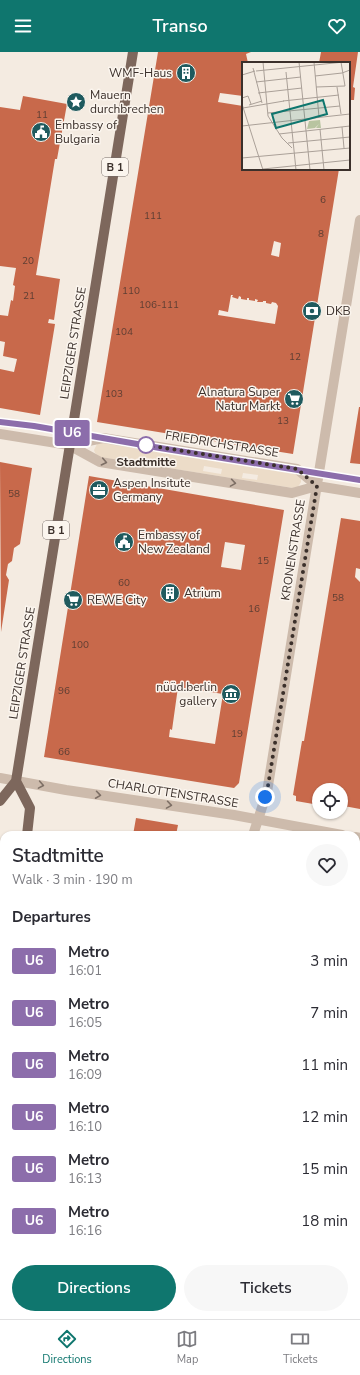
<!DOCTYPE html>
<html lang="en">
<head>
<meta charset="utf-8">
<style>
	:root { --surface:#fff; --page:#f7f7f7; --text:#2b2b33; --muted:#7c7c81; --line:#e1e1e2; --accent:#0f766e }
	body { margin:0; font-family:"Nunito Sans",sans-serif; background:var(--page); color:var(--text); height:100vh; display:flex; flex-direction:column; font-size:15px; white-space:nowrap }
	* { box-sizing:border-box; margin:0 }
	p { font-size:13px; color:var(--muted) }
	.icon { flex:none; width:22px; height:22px; fill:none; stroke:currentColor; stroke-width:2; stroke-linecap:round; stroke-linejoin:round }
	.map { position:relative; flex:1; overflow:hidden }
	.side { position:absolute; left:0px; top:779px; width:360px; height:488px; display:flex; flex-direction:column; background:var(--surface); border-radius:12px 12px 0 0; box-shadow:0 1px 3px #0004 }
	.side>* { flex:none }
	.badge { padding:0 8px; border-radius:3px; font-size:14px; line-height:26px }
	.tools { position:absolute; left:312px; top:731px; display:grid; gap:8px }
	.tools a { display:grid; place-items:center; width:36px; height:36px; border-radius:50%; background:var(--surface); box-shadow:0 1px 3px #0004; font-size:20px }
	.you { position:absolute; width:20px; height:20px; margin:-10px; border:3px solid #fff; border-radius:50%; background:#1a73e8; box-shadow:0 0 0 6px #1a73e833 }
	.map>.badge { position:absolute; translate:-50% -50%; box-shadow:0 0 0 2px #fff }
	h2 { padding:0 12px; font-size:15px; line-height:36px }
	.round { display:grid; place-items:center; flex:none; width:42px; height:42px; border-radius:21px; background:var(--page) }
	.overview { display:flex; align-items:center; justify-content:space-between; height:68px; padding:0 12px }
	h1 { font-size:19px; font-weight:600; line-height:30px }
	.primary-button { display:flex; gap:8px; margin-top:auto; padding:8px 12px }
	.primary-button a { flex:1; height:46px; border-radius:24px; background:var(--accent); color:#fff; font-size:16px; font-weight:600; line-height:46px; text-align:center }
	.primary-button a+a { background:var(--page); color:var(--text) }
	ul { padding:0; list-style:none }
	li { display:flex; align-items:center; gap:12px; height:52px; padding:0 12px }
	li div { flex:1 }
	li b { display:block; font-size:15px }
	li em { font-style:normal }
	li .badge { min-width:44px; font-weight:700; text-align:center }
	header { display:flex; justify-content:space-between; align-items:center; height:52px; padding:0 12px; background:var(--accent); color:#fff; font-size:18px; font-weight:600 }
	.tabs { display:flex; justify-content:space-around; align-items:center; height:56px; border-top:1px solid var(--line); background:var(--surface); font-size:11px; color:var(--muted) }
	.tabs a { display:grid; justify-items:center; gap:2px }
	.tabs .current { color:var(--accent) }
	.map>svg:first-child { display:block }
</style>
</head>
<body>
<header><svg class="icon" aria-label="menu" viewBox="0 0 24 24"><path d="M4 6h16M4 12h16M4 18h16"/></svg>Transo<svg class="icon" aria-label="heart" viewBox="0 0 24 24"><path d="M12 20l-8-8c-3-5 5-10 8-4 3-6 11-1 8 4z"/></svg></header>
<div class="map">
<svg width="360" height="1267" viewBox="0 0 360 1267">
	<rect width="100%" height="100%" fill="#f4ebe1"/>
	<path fill="#b8c4a0" d="M13,1263H37V1267H12Z"/>
	<path fill="#ecdcc8" fill-rule="evenodd" d="M102,391L296,422L301,426V430L298,435L293,436L100,405L95,401L94,398L97,392ZM204,414L222,417L221,422L203,419ZM243,421L258,423L257,428L242,426Z"/>
	<path fill="#c8694b" fill-rule="evenodd" d="M158,0H251L246,2L248,11H243V44L220,41L218,50L243,54V117H339L293,402L97,370ZM274,189L281,191L279,205L271,203ZM231,243H233L232,245L238,247L239,244L241,245V247L247,248V246H249V248L255,249V247L258,248L257,250H263V249H266V251L271,252L272,250L276,251L278,254L275,272L218,263L219,258L228,260Z
		M321,0H358L353,35L355,36L354,48H350V52L349,11H319Z
		M23,44L67,52L57,107H55L36,223L60,227L54,268L49,267L48,271L55,272L40,363L0,356V317L14,320L17,307L3,304L5,290L0,289V263L8,264L11,248L13,249L15,234L13,233L16,216L0,214V55L20,58Z
		M359,355H360V412L350,411Z
		M0,410L32,416L20,492L14,496L12,509L8,512L6,523L9,528L1,580Z
		M89,424L284,458L239,731L234,736L44,705ZM225,490L245,493L241,518L221,515ZM178,635L223,642L215,692L169,685L170,677L172,678Z
		M341,466L360,469V517L356,516L355,525L360,530V757L344,754V757L341,756V738H319V753L296,749V744L293,743L302,689H304Z
		M136,766L178,773L176,783H133Z
		M356,816L360,817V906L357,925Z
		M356,934L360,935V977H356Z
		M356,1055L360,1056V1106L356,1105Z
		M356,1156L360,1157V1206L356,1205Z
		M55,1263H107V1267H54Z
		M209,1263H249V1267H208Z"/>
	<g fill="none" stroke-linecap="round" stroke-linejoin="round">
		<path stroke="#cdbbac" stroke-width="10" d="M0,382L69,393L100,410L292,441L317,434L360,441
			M69,393L103,386L297,417L317,434
			M0,726L66,738L234,763L342,783
			M253,783L267,740L360,168
			M356,785L360,786
			M0,1072L4,1073
			M356,1128L360,1129
			M184,1267V1263"/>
		<path stroke="#7d675c" stroke-width="10" d="M16,729L30,756L27,783
			M0,749L16,729L133,0
			M0,804L4,817
			M0,934L4,909
			M0,1149L4,1123"/>
	</g>
	<defs><path id="oneway-chevron" d="M-2-3.5L2.5 0L-2 3.5" fill="none" stroke-width="1.6" stroke-linecap="round" stroke-linejoin="round"/></defs>
	<g stroke="#7d6f65">
		<use href="#oneway-chevron" transform="translate(104 410) rotate(12)"/>
		<use href="#oneway-chevron" transform="translate(233 431) rotate(9)"/>
		<use href="#oneway-chevron" transform="translate(41 733) rotate(10)"/>
		<use href="#oneway-chevron" transform="translate(98 743) rotate(8)"/>
		<use href="#oneway-chevron" transform="translate(169 753) rotate(9)"/>
	</g>
	<g fill="none" stroke-linecap="round" stroke-linejoin="round">
		<defs>
			<path id="line" d="M0,370L34,374L160,396L360,428"/>
		</defs>
		<use href="#line" stroke="#fff" stroke-width="9"/>
		<use href="#line" stroke="#8c6dab" stroke-width="6"/>
		<path stroke="#3b302b" stroke-width="4" stroke-dasharray="0 7.2" d="M146,393L297,417L317,434L267,740L265,745"/>
	</g>
	<defs>
		<symbol id="building-disc" viewBox="-11 -11 22 22"><circle r="9.5" fill="#1f5a5e" stroke="#fbf5ee"/><path d="M-4-6H4V6H1V3H-1V6H-4ZM-2.5-4.3h1.7v1.8h-1.7ZM.8-4.3h1.7v1.8H.8ZM-2.5-1h1.7V.8h-1.7ZM.8-1h1.7V.8H.8Z" fill="#fff"/></symbol>
		<symbol id="sight-disc" viewBox="-11 -11 22 22"><circle r="9.5" fill="#1f5a5e" stroke="#fbf5ee"/><path d="M0-6L1.8-2.2L6-1.7L2.9 1.2L3.7 5.4L0 3.3L-3.7 5.4L-2.9 1.2L-6-1.7L-1.8-2.2Z" fill="#fff"/></symbol>
		<symbol id="civic-disc" viewBox="-11 -11 22 22"><circle r="9.5" fill="#1f5a5e" stroke="#fbf5ee"/><path d="M-.6-6.5H3V-4.5H.6V-3L4-1V1h2V6H-6V1h2V-1L-.6-3ZM-1.2 2.5V6h2.4V2.5Z" fill="#fff"/></symbol>
		<symbol id="bank-disc" viewBox="-11 -11 22 22"><circle r="9.5" fill="#1f5a5e" stroke="#fbf5ee"/><path d="M-6-4H6V4H-6ZM0-2.3a2.3 2.3 0 1 0 0 4.6a2.3 2.3 0 1 0 0-4.6Z" fill="#fff"/></symbol>
		<symbol id="supermarket-disc" viewBox="-11 -11 22 22"><circle r="9.5" fill="#1f5a5e" stroke="#fbf5ee"/><path d="M-6-5.5h2.5l.6 2H6L4.5 2H-2.5L-4.4-4H-6ZM-1.5 3.2a1.3 1.3 0 1 0 .1 0ZM3 3.2a1.3 1.3 0 1 0 .1 0Z" fill="#fff"/></symbol>
		<symbol id="office-disc" viewBox="-11 -11 22 22"><circle r="9.5" fill="#1f5a5e" stroke="#fbf5ee"/><path d="M-6-3h4V-5.5h4V-3h4V5H-6ZM-1-4.5V-3h2v-1.5ZM-6 0V1H6V0Z" fill="#fff"/></symbol>
		<symbol id="museum-disc" viewBox="-11 -11 22 22"><circle r="9.5" fill="#1f5a5e" stroke="#fbf5ee"/><path d="M0-6L6-3V-2H-6V-3ZM-5-1h2V3h-2ZM-1-1h2V3h-2ZM3-1h2V3H3ZM-6 4H6V6H-6Z" fill="#fff"/></symbol>
	</defs>
	<g fill-rule="evenodd">
		<use href="#building-disc" x="175" y="10" width="22" height="22"/>
		<use href="#sight-disc" x="65" y="39" width="22" height="22"/>
		<use href="#civic-disc" x="30" y="69" width="22" height="22"/>
		<use href="#bank-disc" x="301" y="248" width="22" height="22"/>
		<use href="#supermarket-disc" x="283" y="336" width="22" height="22"/>
		<use href="#office-disc" x="88" y="427" width="22" height="22"/>
		<use href="#civic-disc" x="113" y="479" width="22" height="22"/>
		<use href="#building-disc" x="159" y="530" width="22" height="22"/>
		<use href="#supermarket-disc" x="62" y="537" width="22" height="22"/>
		<use href="#museum-disc" x="220" y="631" width="22" height="22"/>
	</g>
	<circle fill="#fff" stroke="#8c6dab" stroke-width="2" cx="146" cy="393" r="8"/>
	<g text-anchor="middle" stroke-width="3" stroke-linejoin="round" paint-order="stroke">
		<g font-size="10" fill="#5e3e33">
			<text x="42" y="66">11</text>
			<text x="323" y="151">6</text>
			<text x="153" y="167">111</text>
			<text x="321" y="185">8</text>
			<text x="28" y="212">20</text>
			<text x="131" y="242">110</text>
			<text x="29" y="247">21</text>
			<text x="159" y="256">106-111</text>
			<text x="124" y="283">104</text>
			<text x="295" y="308">12</text>
			<text x="114" y="345">103</text>
			<text x="283" y="372">13</text>
			<text x="14" y="445">58</text>
			<text x="263" y="512">15</text>
			<text x="124" y="534">60</text>
			<text x="338" y="549">58</text>
			<text x="254" y="560">16</text>
			<text x="80" y="596">100</text>
			<text x="64" y="642">96</text>
			<text x="237" y="685">19</text>
			<text x="64" y="703">66</text>
		</g>
		<g fill="#fbf5ee" stroke="#756b66" stroke-width="1">
			<rect x="102" y="106" width="26" height="18" rx="3"/>
			<rect x="43" y="469" width="26" height="18" rx="3"/>
		</g>
		<g font-size="11" font-weight="bold" fill="#3b302b">
			<text x="115" y="119">B 1</text>
			<text x="56" y="482">B 1</text>
		</g>
		<g font-size="12" fill="#3b302b" stroke="#fbf5ee" text-anchor="start">
			<text x="172" y="25" text-anchor="end">WMF-Haus</text>
			<text x="90" y="47">Mauern<tspan x="90" dy="14">durchbrechen</tspan></text>
			<text x="55" y="77">Embassy of<tspan x="55" dy="14">Bulgaria</tspan></text>
			<text x="326" y="263">DKB</text>
			<text x="280" y="344" text-anchor="end">Alnatura Super<tspan x="280" dy="14">Natur Markt</tspan></text>
			<text x="113" y="435">Aspen Insitute<tspan x="113" dy="14">Germany</tspan></text>
			<text x="138" y="487">Embassy of<tspan x="138" dy="14">New Zealand</tspan></text>
			<text x="184" y="545">Atrium</text>
			<text x="87" y="552">REWE City</text>
			<text x="217" y="639" text-anchor="end">nüüd.berlin<tspan x="217" dy="14">gallery</tspan></text>
		</g>
		<g font-size="12" fill="#3b302b" stroke="#fbf5ee">
			<text transform="translate(73 291) rotate(-81)" y="4">LEIPZIGER STRASSE</text>
			<text transform="translate(222 392) rotate(9)" y="4">FRIEDRICHSTRASSE</text>
			<text transform="translate(293 498) rotate(-81)" y="4">KRONENSTRASSE</text>
			<text transform="translate(22 611) rotate(-81)" y="4">LEIPZIGER STRASSE</text>
			<text transform="translate(173 741) rotate(9)" y="4">CHARLOTTENSTRASSE</text>
		</g>
		<g font-size="12" font-weight="bold" fill="#3b302b" stroke="#fbf5ee">
			<text x="146" y="414">Stadtmitte</text>
		</g>
	</g>
	<g transform="translate(242 10)">
		<rect width="108" height="108" fill="#f4ebe1"/>
		<path d="M78,58L79,66H74L77,62L73,66L65,67L67,59Z" fill="#b8c4a0"/>
		<path fill="none" stroke="#aaa098" stroke-width="1" d="M21,0L26,54L40,76L50,86M57,0L68,108M72,0L77,55M99,0L103,24M11,6L20,41M14,9L102,0M44,10L54,108M0,13L13,9M73,14L100,11L108,8M14,20L59,15M74,25L103,24M95,25L99,52M16,31L60,26M0,36L6,34L9,42M41,39L97,33M0,42L21,108M7,43L20,39M1,46L42,39M26,51L98,44M0,64L108,52M100,65L102,86M78,67L82,108M37,72L108,64M46,81L108,75M0,96L108,86M21,107L108,98"/>
		<path fill="#0f766e" fill-opacity="0.15" stroke="#0f766e" stroke-width="2" d="M81,38L85,52L34,66L30,52Z"/>
		<rect width="108" height="108" fill="none" stroke="#3b302b" stroke-width="2"/>
	</g>
</svg>
<div class="tools">
<a><svg class="icon" aria-label="locate" viewBox="0 0 24 24"><circle cx="12" cy="12" r="6"/><path d="M12 2v4M12 18v4M2 12h4M18 12h4"/></svg></a>
</div>
<div class="you" style="left:265px;top:745px"></div>
<b class="badge" style="left:72px;top:381px;background:#8c6dab;color:#fff">U6</b>
<section class="side">
<div class="overview"><div><h1>Stadtmitte</h1><p>Walk · 3 min · 190 m</p></div><a class="round"><svg class="icon" aria-label="heart" viewBox="0 0 24 24"><path d="M12 20l-8-8c-3-5 5-10 8-4 3-6 11-1 8 4z"/></svg></a></div>
<h2>Departures</h2>
<ul>
<li><span class="badge" style="background:#8c6dab;color:#fff">U6</span><div><b>Metro</b><p>16:01</p></div><em>3 min</em></li>
<li><span class="badge" style="background:#8c6dab;color:#fff">U6</span><div><b>Metro</b><p>16:05</p></div><em>7 min</em></li>
<li><span class="badge" style="background:#8c6dab;color:#fff">U6</span><div><b>Metro</b><p>16:09</p></div><em>11 min</em></li>
<li><span class="badge" style="background:#8c6dab;color:#fff">U6</span><div><b>Metro</b><p>16:10</p></div><em>12 min</em></li>
<li><span class="badge" style="background:#8c6dab;color:#fff">U6</span><div><b>Metro</b><p>16:13</p></div><em>15 min</em></li>
<li><span class="badge" style="background:#8c6dab;color:#fff">U6</span><div><b>Metro</b><p>16:16</p></div><em>18 min</em></li>
</ul>
<div class="primary-button"><a>Directions</a><a>Tickets</a></div>
</section>
</div>
<nav class="tabs">
<a class="current"><svg class="icon" aria-label="directions" viewBox="0 0 24 24"><path d="M12 3l9 9-9 9-9-9zM9 14v-3h6M13 9l2 2-2 2"/></svg>Directions</a>
<a><svg class="icon" aria-label="map" viewBox="0 0 24 24"><path d="M3 6l6-2 6 2 6-2v14l-6 2-6-2-6 2zM9 4v14M15 6v14"/></svg>Map</a>
<a><svg class="icon" aria-label="tickets" viewBox="0 0 24 24"><path d="M3 7h18v10H3zM15 7v10"/></svg>Tickets</a>
</nav>
</body>
</html>
